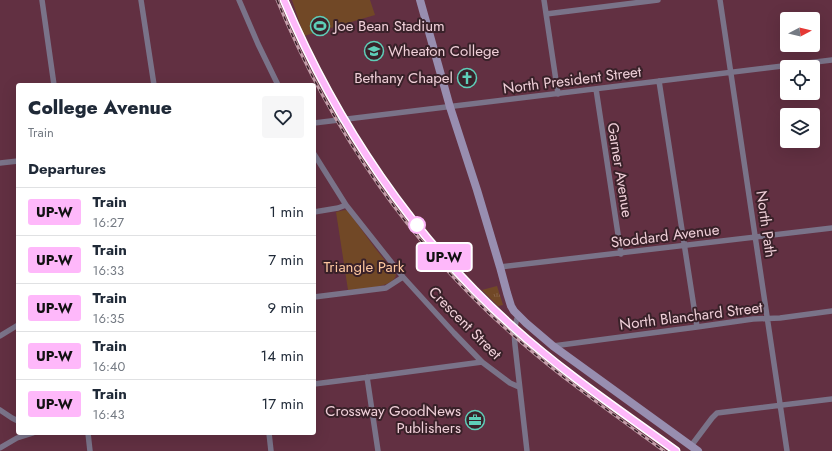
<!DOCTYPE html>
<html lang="en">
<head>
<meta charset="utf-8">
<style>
	:root { --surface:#fff; --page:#f6f6f7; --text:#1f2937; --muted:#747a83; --line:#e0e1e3 }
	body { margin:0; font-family:Jost,sans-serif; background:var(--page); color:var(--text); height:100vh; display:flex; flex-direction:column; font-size:15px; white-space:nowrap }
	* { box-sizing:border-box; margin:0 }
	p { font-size:13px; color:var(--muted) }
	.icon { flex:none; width:22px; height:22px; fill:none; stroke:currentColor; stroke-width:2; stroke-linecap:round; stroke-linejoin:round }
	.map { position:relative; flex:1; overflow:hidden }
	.details { position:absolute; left:16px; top:83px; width:300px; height:352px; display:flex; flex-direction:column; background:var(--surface); border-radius:4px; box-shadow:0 4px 16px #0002 }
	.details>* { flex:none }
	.badge { padding:0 8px; border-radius:3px; font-size:14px; line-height:26px }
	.needle { width:26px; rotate:83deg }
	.tools { position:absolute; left:780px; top:12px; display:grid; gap:8px }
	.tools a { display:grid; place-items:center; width:40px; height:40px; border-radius:4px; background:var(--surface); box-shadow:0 4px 16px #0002; font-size:20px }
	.map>.badge { position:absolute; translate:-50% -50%; box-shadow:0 0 0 2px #fff }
	h2 { padding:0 12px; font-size:15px; line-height:36px }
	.round { display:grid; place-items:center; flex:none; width:42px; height:42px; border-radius:4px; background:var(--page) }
	.headline { display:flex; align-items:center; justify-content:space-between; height:68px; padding:0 12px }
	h1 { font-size:19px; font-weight:800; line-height:30px }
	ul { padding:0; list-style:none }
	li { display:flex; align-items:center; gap:12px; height:48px; padding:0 12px; border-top:1px solid var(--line) }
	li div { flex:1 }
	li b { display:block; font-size:15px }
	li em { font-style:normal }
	li .badge { min-width:44px; font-weight:700; text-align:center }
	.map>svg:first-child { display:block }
</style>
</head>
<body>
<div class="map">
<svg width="832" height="451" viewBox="0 0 832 451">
	<defs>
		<pattern id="grass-tufts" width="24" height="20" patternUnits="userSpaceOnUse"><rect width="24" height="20" fill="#714826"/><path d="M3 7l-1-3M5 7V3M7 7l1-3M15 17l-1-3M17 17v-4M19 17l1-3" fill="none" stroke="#866145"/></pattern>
	</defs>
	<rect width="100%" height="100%" fill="#623042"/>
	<path fill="url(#grass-tufts)" d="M497,286L503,305L498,306L482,290Z"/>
	<path fill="#714826" d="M292,0H370L375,15L304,36Z
		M345,210L348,211L375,248L396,274C396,288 359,289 348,290L336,212Z"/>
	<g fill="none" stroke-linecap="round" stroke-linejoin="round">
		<path stroke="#7a7389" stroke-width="5.5" d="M42,0L54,85
			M141,0L154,85
			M239,0L258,44L278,85
			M544,0L558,94
			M720,0L787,451
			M546,14L658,0
			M659,81L697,327
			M596,89L621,254
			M314,123L832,60
			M314,154L346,205L403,277L454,333L482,362L510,383L519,387
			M0,163L18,161
			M314,212L338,208L346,205
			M500,267L832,228
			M314,297L386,288L403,277
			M518,316C514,325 514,335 515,345L527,451
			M0,336L18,325
			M553,346L697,327L753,319L780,318L832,311
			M367,377L378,451
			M314,384L377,376L482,362
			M0,410L12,418L18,421
			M88,433L90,451
			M269,433L271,451
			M691,446L712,418L717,413L832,399
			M0,448L17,438L33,433"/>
		<path stroke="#988eb0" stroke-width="8" d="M420,0L450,107L477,190L500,267L507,293L511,306L514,311L526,323L553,346L698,451"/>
		<defs>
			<path id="rail" d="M277,0C331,131 414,251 522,343C567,382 616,416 664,451
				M284,0C327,101 381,188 455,269C474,290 494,311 516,329C566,374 622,412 676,451"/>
		</defs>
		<use href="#rail" stroke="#c39ea9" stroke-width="3"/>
		<use href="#rail" stroke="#392129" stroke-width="1.5" stroke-dasharray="4.5" stroke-linecap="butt"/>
	</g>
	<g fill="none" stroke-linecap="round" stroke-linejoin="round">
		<defs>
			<path id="line" d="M284,0C336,123 413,238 513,327C564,373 621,411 676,451"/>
		</defs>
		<use href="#line" stroke="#fff" stroke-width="9"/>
		<use href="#line" stroke="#feb8fa" stroke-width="6"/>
	</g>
	<defs>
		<symbol id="stadium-ring" viewBox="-11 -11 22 22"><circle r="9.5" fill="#392129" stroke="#5eceb8" stroke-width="1.5"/><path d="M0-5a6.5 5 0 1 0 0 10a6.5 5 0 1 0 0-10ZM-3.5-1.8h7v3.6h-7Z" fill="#5eceb8"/></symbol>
		<symbol id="university-ring" viewBox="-11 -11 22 22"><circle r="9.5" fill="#392129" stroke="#5eceb8" stroke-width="1.5"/><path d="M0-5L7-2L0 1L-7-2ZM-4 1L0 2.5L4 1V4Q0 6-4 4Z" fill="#5eceb8"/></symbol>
		<symbol id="church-ring" viewBox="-11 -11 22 22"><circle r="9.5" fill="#392129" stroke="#5eceb8" stroke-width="1.5"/><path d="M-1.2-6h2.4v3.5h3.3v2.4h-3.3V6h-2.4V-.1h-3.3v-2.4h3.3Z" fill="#5eceb8"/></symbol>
		<symbol id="office-ring" viewBox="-11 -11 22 22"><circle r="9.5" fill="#392129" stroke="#5eceb8" stroke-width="1.5"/><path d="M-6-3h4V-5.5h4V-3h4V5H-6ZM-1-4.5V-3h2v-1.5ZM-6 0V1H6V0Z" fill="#5eceb8"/></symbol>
	</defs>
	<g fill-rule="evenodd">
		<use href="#stadium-ring" x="309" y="15" width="22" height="22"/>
		<use href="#university-ring" x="363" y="40" width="22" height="22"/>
		<use href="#church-ring" x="456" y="67" width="22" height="22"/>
		<use href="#office-ring" x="464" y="409" width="22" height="22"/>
	</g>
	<circle fill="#fff" stroke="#feb8fa" stroke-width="2" cx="417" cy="225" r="8"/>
	<g text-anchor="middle" stroke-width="4" stroke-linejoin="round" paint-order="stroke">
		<g font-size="15" fill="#efcfd8" stroke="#392129" text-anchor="start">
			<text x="334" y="31">Joe Bean Stadium</text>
			<text x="388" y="56">Wheaton College</text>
			<text x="453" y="83" text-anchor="end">Bethany Chapel</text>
			<text x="461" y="416" text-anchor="end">Crossway GoodNews<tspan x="461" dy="17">Publishers</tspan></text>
		</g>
		<g font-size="15" fill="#efcfd8" stroke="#392129">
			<text transform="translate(572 80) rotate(-7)" y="5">North President Street</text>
			<text transform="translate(620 170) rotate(81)" y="5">Garner Avenue</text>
			<text transform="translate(766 224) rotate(82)" y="5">North Path</text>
			<text transform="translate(665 236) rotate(-7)" y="5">Stoddard Avenue</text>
			<text transform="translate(691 316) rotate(-7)" y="5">North Blanchard Street</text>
			<text transform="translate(465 323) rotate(45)" y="5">Crescent Street</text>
		</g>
		<g font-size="15" fill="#fcc69f" stroke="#392129">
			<text x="364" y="272">Triangle Park</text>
		</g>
	</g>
</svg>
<div class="tools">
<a><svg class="needle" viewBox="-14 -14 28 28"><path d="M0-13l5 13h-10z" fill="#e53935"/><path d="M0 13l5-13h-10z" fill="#747a83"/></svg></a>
<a><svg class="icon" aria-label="locate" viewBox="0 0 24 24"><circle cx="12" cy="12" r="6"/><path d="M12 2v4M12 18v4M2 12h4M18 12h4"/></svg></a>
<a><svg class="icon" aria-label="layers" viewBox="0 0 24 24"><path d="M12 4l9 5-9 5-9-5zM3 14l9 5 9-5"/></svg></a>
</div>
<b class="badge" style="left:444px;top:257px;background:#feb8fa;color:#111">UP-W</b>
<section class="details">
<div class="headline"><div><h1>College Avenue</h1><p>Train</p></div><a class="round"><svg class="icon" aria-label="heart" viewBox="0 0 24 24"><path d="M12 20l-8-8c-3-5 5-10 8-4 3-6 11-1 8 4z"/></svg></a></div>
<h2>Departures</h2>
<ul>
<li><span class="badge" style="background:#feb8fa;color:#111">UP-W</span><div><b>Train</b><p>16:27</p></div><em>1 min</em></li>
<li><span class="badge" style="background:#feb8fa;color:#111">UP-W</span><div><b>Train</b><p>16:33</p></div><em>7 min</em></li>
<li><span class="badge" style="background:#feb8fa;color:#111">UP-W</span><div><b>Train</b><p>16:35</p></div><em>9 min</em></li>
<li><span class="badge" style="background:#feb8fa;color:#111">UP-W</span><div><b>Train</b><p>16:40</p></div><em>14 min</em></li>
<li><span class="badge" style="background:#feb8fa;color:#111">UP-W</span><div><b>Train</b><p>16:43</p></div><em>17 min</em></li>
</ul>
</section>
</div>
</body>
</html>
